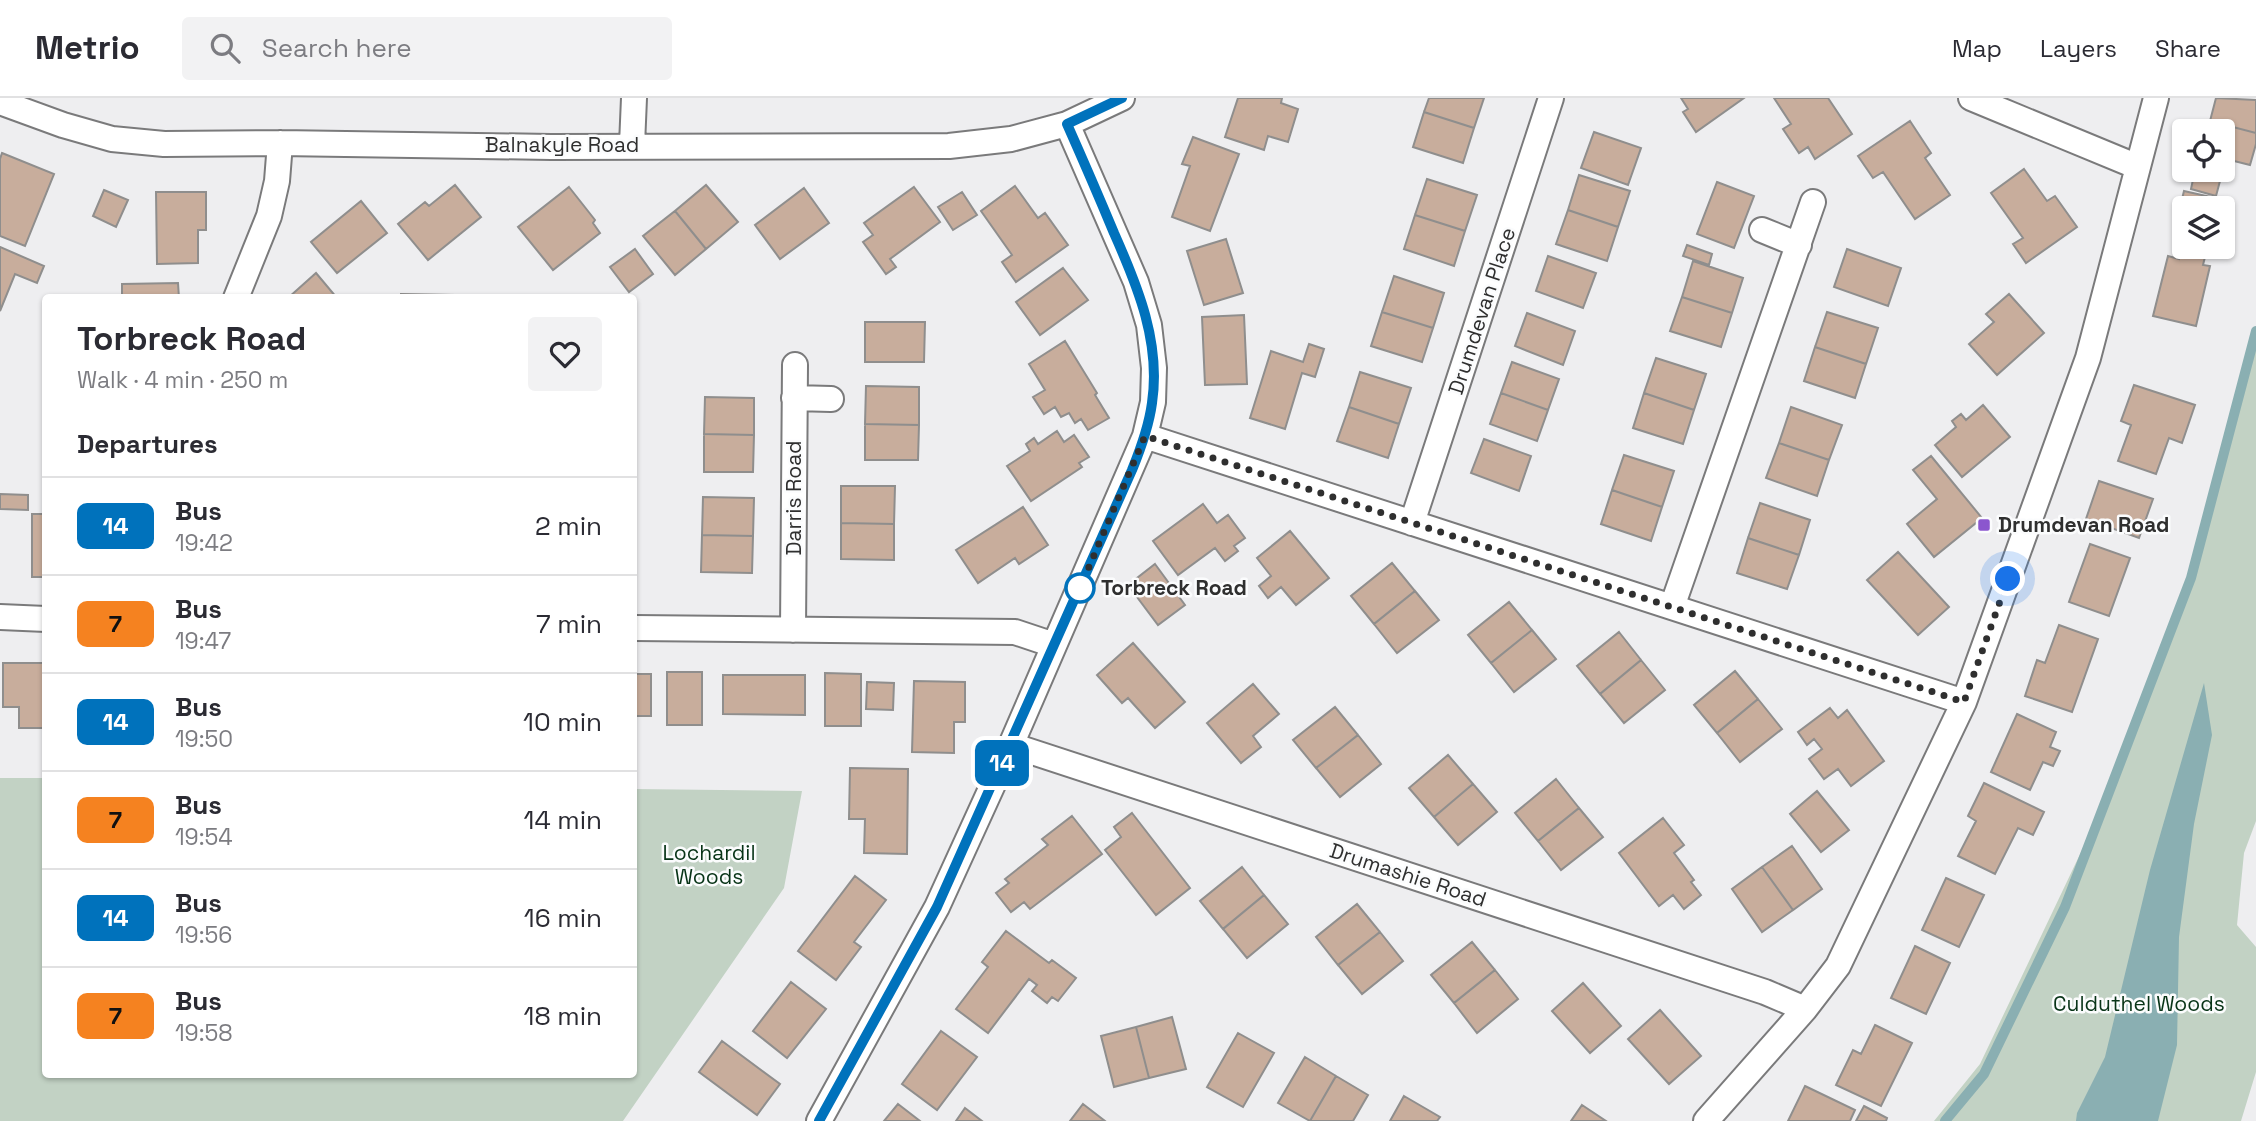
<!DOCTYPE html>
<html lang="en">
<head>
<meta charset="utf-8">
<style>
	:root { --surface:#fff; --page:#f2f2f3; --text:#2b2b33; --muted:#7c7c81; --line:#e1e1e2 }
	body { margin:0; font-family:"Space Grotesk",sans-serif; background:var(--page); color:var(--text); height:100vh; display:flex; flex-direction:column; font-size:26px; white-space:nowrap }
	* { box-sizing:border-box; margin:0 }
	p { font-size:23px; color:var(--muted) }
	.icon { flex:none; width:38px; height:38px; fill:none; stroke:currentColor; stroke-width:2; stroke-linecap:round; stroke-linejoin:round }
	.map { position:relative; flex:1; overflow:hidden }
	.details { position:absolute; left:42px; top:196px; width:595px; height:784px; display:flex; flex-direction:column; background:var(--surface); border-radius:7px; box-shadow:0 2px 5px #0004 }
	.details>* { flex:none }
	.badge { padding:0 14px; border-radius:10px; font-size:24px; line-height:46px }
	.tools { position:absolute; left:2172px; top:21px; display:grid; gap:14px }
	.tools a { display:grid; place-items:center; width:63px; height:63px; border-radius:7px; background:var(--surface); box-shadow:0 2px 5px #0004; font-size:35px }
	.you { position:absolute; width:35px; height:35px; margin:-18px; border:5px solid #fff; border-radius:50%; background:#1a73e8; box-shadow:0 0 0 10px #1a73e833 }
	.map>.badge { position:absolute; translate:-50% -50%; box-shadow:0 0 0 4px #fff }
	h2 { padding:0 35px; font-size:26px; line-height:63px }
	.round { display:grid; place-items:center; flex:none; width:74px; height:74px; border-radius:7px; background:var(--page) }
	.summary { display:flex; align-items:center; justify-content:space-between; height:119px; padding:0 35px }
	h1 { font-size:33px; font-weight:700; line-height:52px }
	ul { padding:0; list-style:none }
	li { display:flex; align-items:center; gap:21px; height:98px; padding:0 35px; border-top:2px solid var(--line) }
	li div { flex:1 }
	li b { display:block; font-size:26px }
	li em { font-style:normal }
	li .badge { min-width:77px; font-weight:700; text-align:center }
	header { display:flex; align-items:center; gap:42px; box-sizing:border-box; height:98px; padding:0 35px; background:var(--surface); border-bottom:2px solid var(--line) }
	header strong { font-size:33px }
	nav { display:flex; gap:38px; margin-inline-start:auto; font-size:24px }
	.search { width:490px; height:63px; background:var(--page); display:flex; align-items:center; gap:18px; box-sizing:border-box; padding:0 24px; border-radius:7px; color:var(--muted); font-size:26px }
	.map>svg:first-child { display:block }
</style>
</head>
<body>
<header>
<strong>Metrio</strong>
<div class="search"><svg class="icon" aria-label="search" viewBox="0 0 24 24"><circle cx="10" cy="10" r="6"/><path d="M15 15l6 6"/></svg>Search here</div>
<nav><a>Map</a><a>Layers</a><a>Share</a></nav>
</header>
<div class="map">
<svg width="2256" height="1023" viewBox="0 0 2256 1023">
	<rect width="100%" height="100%" fill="#eeeef0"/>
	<path fill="#c2d2c4" d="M2256,237V723L2244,755L2237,827L2256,849V974L2241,1023H1934L1980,966L2092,731L2130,641L2191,480Z
		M0,680H45L46,976H634V691L802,693L784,790L623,1023H0Z"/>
	<path fill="#8aafb2" d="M2204,585L2212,637L2194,726L2179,839L2177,947L2158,1023H2076L2077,1015L2105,959L2150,772Z"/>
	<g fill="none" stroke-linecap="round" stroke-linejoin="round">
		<path stroke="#8aafb2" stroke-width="10" d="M1945,1023L1984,976L2065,809L2191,480L2256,233"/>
	</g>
	<path fill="#c8ad9c" stroke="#8f8e8d" stroke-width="2" d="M1238,0H1282L1281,5L1298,11L1288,44L1268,38L1264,52L1225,39Z
		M1429,0H1484L1474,30L1424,14Z
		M1681,0H1744L1696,34L1683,14L1688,11Z
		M1774,0H1828L1852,36L1815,61L1808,49L1799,55L1783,31L1791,26Z
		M2216,0L2256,2V35L2210,23Z
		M1424,14L1474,30L1463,65L1413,49Z
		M1910,23L1931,55L1925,60L1950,97L1915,121L1883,74L1873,80L1858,58Z
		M2210,23L2256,35V46L2250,67L2222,60V33H2207Z
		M1594,34L1641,50L1628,87L1581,70Z
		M1193,39L1239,56L1210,133L1172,119L1190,68L1182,66Z
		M2,55L54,76L25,148L0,138V61Z
		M2222,68H2224L2216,98L2191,91L2195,72H2222Z
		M2024,71L2047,103L2055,98L2077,129L2026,165L2013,146L2023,140L1991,95Z
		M1579,77L1630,93L1618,129L1568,112Z
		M1427,81L1477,97L1465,133L1415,117Z
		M1717,84L1754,98L1734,150L1697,136Z
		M455,87L481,119L428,162L398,126L425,104L429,108Z
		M706,87L738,124L706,151L675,113Z
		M1015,88L1038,120L1045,115L1068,147L1016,184L1002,164L1012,157L981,113Z
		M569,89L595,122L593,125L600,135L553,172L518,129Z
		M914,89L940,124L890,161L896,169L886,176L863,144L873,137L864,125Z
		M804,90L829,125L780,161L755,127Z
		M104,92L128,102L116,129L93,118Z
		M2184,93L2233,104L2224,141H2222V110H2184V132L2175,130Z
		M156,94H206V132H198V165L157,166Z
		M962,94L977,117L953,132L938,109Z
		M361,103L387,135L337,175L311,144Z
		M1568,112L1618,129L1607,163L1556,146Z
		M675,113L706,151L675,177L643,138Z
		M1415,117L1465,133L1454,168L1404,151Z
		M1226,141L1243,195L1204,207L1187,153Z
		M1687,147L1712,156L1709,167L1683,158Z
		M0,149L44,168L37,185L15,176L0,213Z
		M2182,149L2206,155L2203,167L2210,168L2196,228L2153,218L2168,158L2179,161Z
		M635,151L653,176L629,194L610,169Z
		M1847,151L1901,170L1888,208L1834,189Z
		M1548,158L1596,175L1583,210L1536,193Z
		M1693,163L1743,180L1732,215L1682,199Z
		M1063,170L1088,202L1040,237L1016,204Z
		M316,175L337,200H288Z
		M1394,178L1444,195L1433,230L1382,214Z
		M178,185L179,200H122V186Z
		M401,196L454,197V200H401Z
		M2009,196L2044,235L1997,277L1969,246L1994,224L1986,216Z
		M1682,199L1732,215L1721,249L1670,233Z
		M1382,214L1433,230L1422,264L1371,248Z
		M1827,214L1878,230L1866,266L1815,249Z
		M1527,215L1575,233L1563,267L1515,248Z
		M1244,217L1247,286L1205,287L1202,219Z
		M865,224H925L924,264H865Z
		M1065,243L1097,295L1095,297L1109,320L1088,332L1081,321L1075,325L1069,315L1061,319L1055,309L1044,316L1033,299L1045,292L1029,266Z
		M1309,246L1324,251L1315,279L1302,275L1285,331L1250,320L1271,253L1303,264Z
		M1815,249L1866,266L1855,300L1804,283Z
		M1656,260L1706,276L1694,312L1644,295Z
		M1512,264L1559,281L1548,312L1501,295Z
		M1360,274L1411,290L1399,326L1349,309Z
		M2134,287L2195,307L2182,345L2169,340L2156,376L2118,363L2131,327L2121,323Z
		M866,288L919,289V327L865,326Z
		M1501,295L1548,312L1537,343L1490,326Z
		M1644,295L1694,312L1683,346L1633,330Z
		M705,299L754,300V337L704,336Z
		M1983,307L2010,339L1962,379L1935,347L1956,329L1952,323L1961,316L1966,322Z
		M1349,309L1399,326L1388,360L1337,343Z
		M1791,309L1842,327L1829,362L1779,345Z
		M865,326L919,327L918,362H865Z
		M1057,333L1064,344L1074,337L1089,359L1079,365L1082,369L1031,403L1007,368L1030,353L1026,346L1034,340L1038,346Z
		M704,336L754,337L753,374H704Z
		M1484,341L1531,358L1519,393L1471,375Z
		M1779,345L1829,362L1817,398L1766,380Z
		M1624,357L1674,373L1662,409L1612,392Z
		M1931,358L1982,420L1934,459L1907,426L1937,401L1913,372Z
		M2099,383L2153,401L2139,440L2086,421Z
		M841,388H895L894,426L841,425Z
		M1612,392L1662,409L1651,443L1601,426Z
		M0,396L28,397V412L0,411Z
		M703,399L754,400L753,438L702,437Z
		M1760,405L1810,422L1799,457L1748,440Z
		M1203,406L1217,425L1228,417L1245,440L1234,448L1238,453L1225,463L1215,450L1178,477L1153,443Z
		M1023,409L1048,447L1019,466L1015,460L978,485L956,452Z
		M32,416H46V479H32Z
		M841,425L894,426V462L841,461Z
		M1290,433L1329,480L1296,507L1281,489L1268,500L1259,488L1271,478L1257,460Z
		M702,437L753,438L752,475L701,474Z
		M1748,440L1799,457L1787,491L1737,475Z
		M2090,446L2130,460L2109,518L2069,504Z
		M1898,454L1949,509L1918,537L1867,482Z
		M1392,465L1415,493L1374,526L1351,498Z
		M1155,466L1185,507L1158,527L1128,487Z
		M1415,493L1439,522L1397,555L1374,526Z
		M1509,504L1532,532L1491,565L1468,537Z
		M2059,527L2098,541L2072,614L2025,598L2037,562L2045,565Z
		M1532,532L1556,561L1514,594L1491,565Z
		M1619,534L1641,562L1600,596L1577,568Z
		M1133,545L1185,604L1155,630L1128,600L1122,605L1097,577Z
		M1641,562L1665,592L1624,625L1600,596Z
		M3,565H46V630H19V609H3Z
		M1735,573L1758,601L1717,635L1694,607Z
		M667,574H702V627H667Z
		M825,575L861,576V628H825Z
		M634,576H651V618H634Z
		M723,577H805V617L723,616Z
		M914,583L965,584V624H954V655L912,654Z
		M867,584L894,585L893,612L866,611Z
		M1253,586L1279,616L1253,638L1261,649L1241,665L1207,625Z
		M1758,601L1782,631L1740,664L1717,635Z
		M1335,609L1358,637L1316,670L1293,642Z
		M1830,610L1838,620L1847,612L1884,663L1851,688L1838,671L1824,681L1809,661L1822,651L1814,641L1807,647L1798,634Z
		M2017,616L2056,634L2050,649L2060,653L2053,668L2043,664L2030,692L1991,674Z
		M1358,637L1381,666L1340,699L1316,670Z
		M1448,657L1473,686L1434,719L1409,690Z
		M850,670L908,671L907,756L864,755L865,721H849Z
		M1556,681L1579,710L1538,743L1515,715Z
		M1984,685L2044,714L2033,737L2018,730L1995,776L1958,758L1976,723L1968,718Z
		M1473,686L1497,714L1458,747L1434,719Z
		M1817,693L1849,732L1821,754L1790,716Z
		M1579,710L1603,739L1561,772L1538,743Z
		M1132,715L1190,790L1156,817L1105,752L1121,739L1114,729Z
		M1072,718L1102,756L1030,811L1024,804L1011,814L996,795L1009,785L1005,781L1048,747L1042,741Z
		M1663,720L1684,747L1674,755L1694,782L1691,784L1701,797L1684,811L1673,797L1659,808L1619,755Z
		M1792,748L1822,791L1793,812L1762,769Z
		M1242,769L1264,797L1223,831L1200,803Z
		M1762,769L1793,812L1762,834L1732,791Z
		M855,778L886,802L854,844L861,849L836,882L798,853Z
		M1946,780L1984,797L1959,849L1922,832Z
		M1264,797L1288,826L1247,860L1223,831Z
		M1357,806L1380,834L1338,867L1316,839Z
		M1006,833L1049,865L1052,862L1076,880L1058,903L1052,899L1047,905L1032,893L1037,887L1029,881L988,935L956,911L988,869L982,864Z
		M1380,834L1403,863L1362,896L1338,867Z
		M1472,844L1495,872L1454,905L1431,877Z
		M1915,848L1950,865L1926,916L1891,900Z
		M1495,872L1518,901L1477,935L1454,905Z
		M791,884L826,911L787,960L753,933Z
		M1583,885L1621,928L1590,955L1552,913Z
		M1660,912L1701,958L1669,986L1628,941Z
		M1172,919L1186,971L1149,980L1136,929Z
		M1875,927L1912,945L1881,1008L1836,987L1853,952L1861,956Z
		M1136,929L1149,980L1114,989L1101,938Z
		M941,933L977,959L937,1012L902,986Z
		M1238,935L1274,955L1243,1009L1207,989Z
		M722,943L780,986L757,1017L699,974Z
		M1305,959L1336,978L1310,1023L1278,1005Z
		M1336,978L1368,997L1353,1023H1310Z
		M1805,988L1855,1012L1850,1023H1788Z
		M1404,998L1440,1019L1437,1023H1390Z
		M898,1006L920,1023H884Z
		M1083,1006L1105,1023H1070Z
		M1582,1007L1606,1023H1571Z
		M1864,1008L1887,1020L1886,1023H1856Z
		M965,1010L982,1023H956Z"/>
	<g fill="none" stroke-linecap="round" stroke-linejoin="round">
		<defs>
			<path id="street" d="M1971,0L2138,69
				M0,4L63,27L112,41L164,46L280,45L551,49L949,48L1011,41L1067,26L1122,0
				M632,47L634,0
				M1762,132L1799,147
				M236,200L269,118L277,83L280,45
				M794,300L831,301
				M1145,338L1964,604
				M1412,425L1551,0
				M1672,509L1813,104
				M0,519L46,521
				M634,530L1015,534L1054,547
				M793,532L795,267
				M1011,647L1765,894L1805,911
				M819,1023L937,809L1011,647L1145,338L1153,304L1154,270L1149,227L1136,184L1067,26
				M1706,1023L1805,911L1838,868L1964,604L2088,260L2156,0"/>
		</defs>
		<use href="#street" stroke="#7a7a7b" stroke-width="28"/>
		<use href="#street" stroke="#fff" stroke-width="24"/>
	</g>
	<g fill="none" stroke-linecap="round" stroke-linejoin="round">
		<defs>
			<path id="line" d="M819,1023L937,809L1132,372C1141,350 1149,328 1152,305C1161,245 1138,189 1114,135C1099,99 1083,62 1067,26L1122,0"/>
		</defs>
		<use href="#line" stroke="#fff" stroke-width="16"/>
		<use href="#line" stroke="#0072bc" stroke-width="10"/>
		<path stroke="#2f2f2f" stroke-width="7" stroke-dasharray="0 12.6" d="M1080,490L1077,497L1145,338L1964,604L2008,481"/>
	</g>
	<rect fill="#8b56ce" stroke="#fbfcfd" stroke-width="2.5" x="1977" y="420" width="14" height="14" rx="3.5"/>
	<circle fill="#fff" stroke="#0072bc" stroke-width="3.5" cx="1080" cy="490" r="14"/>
	<g text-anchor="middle" stroke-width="5" stroke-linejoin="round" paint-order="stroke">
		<g font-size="21" fill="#2f2f2f" stroke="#fbfcfd">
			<text x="562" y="54">Balnakyle Road</text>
			<text transform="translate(1482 213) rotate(-72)" y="7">Drumdevan Place</text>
			<text transform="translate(794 400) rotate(-90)" y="7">Darris Road</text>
			<text transform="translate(1408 777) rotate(18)" y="7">Drumashie Road</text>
		</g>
		<g font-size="21" font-weight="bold" fill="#2f2f2f" stroke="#fbfcfd" text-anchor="start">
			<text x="1998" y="434">Drumdevan Road</text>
		</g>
		<g font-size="21" font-weight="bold" fill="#2f2f2f" stroke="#fbfcfd" text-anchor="start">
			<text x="1101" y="497">Torbreck Road</text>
		</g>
		<g font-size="21" fill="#083417" stroke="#fbfcfd">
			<text x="709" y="762">Lochardil<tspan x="709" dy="24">Woods</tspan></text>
			<text x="2139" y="913">Culduthel Woods</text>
		</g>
	</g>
</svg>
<div class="tools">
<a><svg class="icon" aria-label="locate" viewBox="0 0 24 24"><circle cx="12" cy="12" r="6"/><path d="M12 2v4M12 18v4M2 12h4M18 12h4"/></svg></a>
<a><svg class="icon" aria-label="layers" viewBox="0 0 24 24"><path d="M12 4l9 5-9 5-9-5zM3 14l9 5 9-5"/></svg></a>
</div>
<div class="you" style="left:2008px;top:481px"></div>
<b class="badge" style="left:1002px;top:665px;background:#0072bc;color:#fff">14</b>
<section class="details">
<div class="summary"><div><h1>Torbreck Road</h1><p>Walk · 4 min · 250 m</p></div><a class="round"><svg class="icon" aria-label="heart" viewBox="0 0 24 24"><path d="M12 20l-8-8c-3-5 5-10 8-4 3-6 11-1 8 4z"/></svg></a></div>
<h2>Departures</h2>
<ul>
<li><span class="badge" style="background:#0072bc;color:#fff">14</span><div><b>Bus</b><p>19:42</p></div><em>2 min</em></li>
<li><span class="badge" style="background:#f58220;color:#111">7</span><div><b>Bus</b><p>19:47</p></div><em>7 min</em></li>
<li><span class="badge" style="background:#0072bc;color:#fff">14</span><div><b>Bus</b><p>19:50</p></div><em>10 min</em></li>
<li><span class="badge" style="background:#f58220;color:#111">7</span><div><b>Bus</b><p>19:54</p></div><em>14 min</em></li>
<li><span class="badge" style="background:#0072bc;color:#fff">14</span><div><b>Bus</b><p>19:56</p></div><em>16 min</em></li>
<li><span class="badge" style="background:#f58220;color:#111">7</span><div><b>Bus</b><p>19:58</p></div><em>18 min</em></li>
</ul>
</section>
</div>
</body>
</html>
